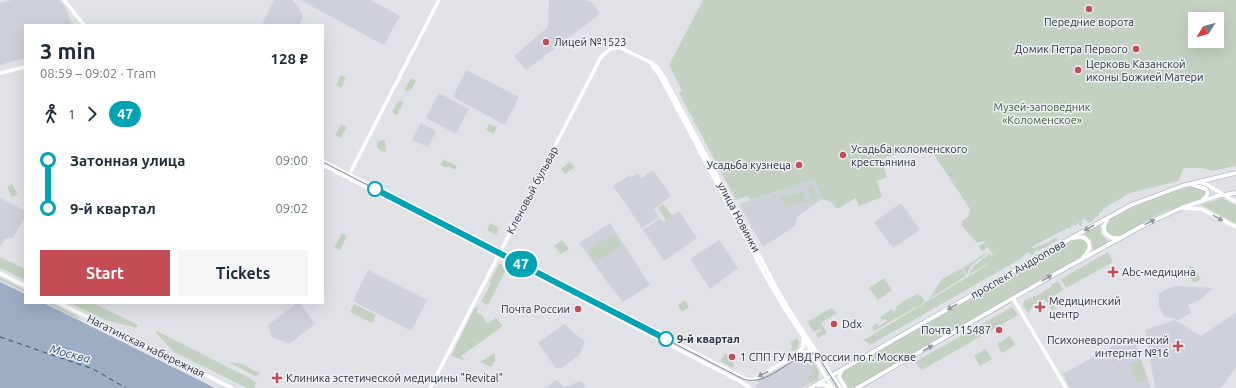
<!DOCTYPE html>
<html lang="en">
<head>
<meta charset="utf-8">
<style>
	:root { --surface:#fff; --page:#f6f6f7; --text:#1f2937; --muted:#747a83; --accent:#c44d55 }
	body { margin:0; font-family:Ubuntu,sans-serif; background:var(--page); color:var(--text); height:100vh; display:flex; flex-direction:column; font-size:15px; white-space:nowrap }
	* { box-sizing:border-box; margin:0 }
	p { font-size:13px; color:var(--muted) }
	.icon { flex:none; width:22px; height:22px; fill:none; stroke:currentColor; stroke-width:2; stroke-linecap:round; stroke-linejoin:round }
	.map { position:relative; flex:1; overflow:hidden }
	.panel { position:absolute; left:24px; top:24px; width:300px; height:280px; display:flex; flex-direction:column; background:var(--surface); border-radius:0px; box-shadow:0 4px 16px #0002 }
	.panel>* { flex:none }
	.badge { padding:0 8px; border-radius:13px; font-size:14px; line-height:26px }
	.needle { width:26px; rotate:233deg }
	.tools { position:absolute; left:1188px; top:12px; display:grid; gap:8px }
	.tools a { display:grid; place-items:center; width:36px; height:36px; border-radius:0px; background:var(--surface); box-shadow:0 4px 16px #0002; font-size:20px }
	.map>.badge { position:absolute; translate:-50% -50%; box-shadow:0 0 0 2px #fff }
	.legs { display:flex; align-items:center; gap:6px; height:44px; padding:0 16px; font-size:13px }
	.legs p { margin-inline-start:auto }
	.head { display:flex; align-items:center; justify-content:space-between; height:68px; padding:0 16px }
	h1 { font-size:22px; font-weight:700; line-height:30px }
	.action { display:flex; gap:8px; margin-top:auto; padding:8px 16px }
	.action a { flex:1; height:46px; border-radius:0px; background:var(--accent); color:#fff; font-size:16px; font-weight:700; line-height:46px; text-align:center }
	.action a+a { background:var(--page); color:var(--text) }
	ul { padding:0 16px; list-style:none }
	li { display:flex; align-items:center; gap:14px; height:48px; font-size:15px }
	li i { display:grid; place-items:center; width:6px; height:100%; margin:0 5px; background:currentColor }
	li i::after { content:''; width:10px; height:10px; margin:-5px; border:3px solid; border-radius:50%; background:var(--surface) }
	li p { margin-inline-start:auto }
	li:first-child i { background:linear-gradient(#0000 50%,currentColor 0) }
	li:last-child i { background:linear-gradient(currentColor 50%,#0000 0) }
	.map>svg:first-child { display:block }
</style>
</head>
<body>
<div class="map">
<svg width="1236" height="388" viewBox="0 0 1236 388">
	<rect width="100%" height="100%" fill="#e0e2e8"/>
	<path fill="#ced1da" d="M12,0H60L65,6L72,25H25V58L0,65V3Z
		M274,0H292L298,6L303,17L299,25H262Z
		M300,0H370L400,16L384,45Z
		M549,0H585L592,2L600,14L526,70L514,56L548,27Z
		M466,70L519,97L505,125L453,97Z
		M439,93L469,109L456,134L426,118Z
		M421,123L436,131L428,147L412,140Z
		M653,170L671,196L654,209L659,217L642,228L613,186L630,175L632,177L638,173L642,178Z
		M814,180L822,199L797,217L795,226L763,247L739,204Z
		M0,198L25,211V216L13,238L5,239L0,247Z
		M901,203L920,230L893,248L874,222Z
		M679,211L697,238L664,261L643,230L660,218L663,222Z
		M610,223L650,285L623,302L611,287L579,243Z
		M719,240L738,268L710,289L690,259Z
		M368,270L427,300L411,331L353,301Z
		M1175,286L1191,287L1213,288L1200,300L1188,305L1191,313L1178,320L1164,316L1159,306V294L1162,291Z
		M297,303H300L315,324L289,344L272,337L268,325Z
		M1236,313V367L1224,384L1219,388H1155L1145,330L1175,320L1201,336Z
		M564,324L585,342L580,354L562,368H556L538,343Z
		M1133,335L1151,388H1070L1062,374Z
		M806,354H809L819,372V376L817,380L801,388H755L756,385L759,383L757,380Z
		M557,380L564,387L581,381L586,388H544Z"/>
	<path fill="#c4d1c2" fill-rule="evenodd" d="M703,0H1236V166L1212,171L1202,168H1184L1178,181L1130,193L1103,209V211L1099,213V216L1094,218L1093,221L1089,223L1084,219L1082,220L1083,224L1081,226L1079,225L1078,222L1077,223V225L1071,226L1070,229L1068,228L1035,245L1031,249L1047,243L1054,238L1058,239L1057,241L1050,244L1045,248H1042L1039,251H1036L1032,255L1027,252L1022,258L870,345L865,341H862L989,264L985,265L968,275L974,266L989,254L990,253L992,257L993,255L986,244L988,248L985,247L986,248L985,250L981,251L979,246L985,242L984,241L977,243L962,226V221L968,217L970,209L927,144L881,159L887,177L877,181L882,197L859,206L856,198L839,208H836L831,202L822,199L814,180L750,200L748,196L736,200L679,93L682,91L669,65ZM1195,19H1217V41H1195Z
		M341,75L346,78L341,88L336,85Z
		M411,78L416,81L411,90H409L408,92L404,90Z
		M399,100L404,102L397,115L392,112Z
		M341,124L347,127L341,138L335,135Z
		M489,124L497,127L494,134L486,130Z
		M382,140L385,141L386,152L381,151L377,147L378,142Z
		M443,159L457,166L455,170L448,166L447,168L440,165Z
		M570,162L575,167L565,174L561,169Z
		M12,184L18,194L12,197L7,187Z
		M813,185L818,199L812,201L807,187Z
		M1188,187H1197L1205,190L1206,194L1202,198L1159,214L1118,236L1115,237L1108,234L1105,229L1108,220L1142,203Z
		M803,191L807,201L785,208L781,198Z
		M1222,198L1236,205V224L1201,205Z
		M663,204L672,216L666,220L658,208Z
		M490,223L499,228L496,235L487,230Z
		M1100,225L1101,234L1109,242L1093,251L1091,240L1084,234Z
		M342,233L347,236L340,250L334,247Z
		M614,234L621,246L595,262L588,250Z
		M1080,238L1086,241L1088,246L1085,254L852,388H847L840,377L842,372L1076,239Z
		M562,240L569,249L561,254L554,246Z
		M989,251C981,260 969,263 967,275L963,268Z
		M1108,252L1113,262L1066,288L1061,279Z
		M0,257L25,269V280L0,268Z
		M499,264H502L505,272L488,305L481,302L491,283H489Z
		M1192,266L1201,279L1194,283L1185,270Z
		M960,269H962L966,276L929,299L942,279Z
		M0,277L25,290V292L0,280Z
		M884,278L892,290L878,300L869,288Z
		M1058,281L1063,290L1050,298L1056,309L1052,310L1045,299L1034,305L1028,313L1023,305L1024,301L1034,296H1036L1051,287V285Z
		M918,294L919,296L921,295L925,302L915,308L904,301Z
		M685,300L689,307L682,312L678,305Z
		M904,301L914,308L874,331L872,327L877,323L879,326L887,321L886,319L882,320L880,317L892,309L894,312L897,309L896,307Z
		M46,303H52L79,317L78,319Z
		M70,303H93L138,325L136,328L106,320Z
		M354,304L376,315L372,323L350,312Z
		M475,307L479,308L476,313L482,315L487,324L496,318L503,326L461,356L464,360L451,356Z
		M1012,307L1018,315L922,370L915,362Z
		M831,308L837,313L821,323L827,333L818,338L816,334L821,331L820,329L814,332L807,322Z
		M157,331L253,380L256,383L254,388H247L174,352L156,333Z
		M1010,336L1015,345L1002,353L997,344Z
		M797,338L799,343L798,348L794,351L790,350L792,348L791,342Z
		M986,349L992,359L980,366L974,356Z
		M495,353V361L491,367L480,362Z
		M726,353L735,366L732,368L720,361Z
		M805,357L811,358L819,372L818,379L810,383L807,378L812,374L813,366L808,359L799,363V361Z
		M1140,360L1147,379L1137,383L1129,363Z
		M228,362L243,364L256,372L260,371L257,377Z"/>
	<path fill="#9dadc5" d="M0,282L25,294V303H44L215,388H0Z"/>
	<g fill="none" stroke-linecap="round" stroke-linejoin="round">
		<path stroke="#374b6f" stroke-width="1" stroke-dasharray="5 4" stroke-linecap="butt" d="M0,337L93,369L126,388"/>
		<defs>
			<path id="primary" d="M1190,184L1206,189L1208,194L1203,199
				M810,388L1073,237L1131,205L1182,186L1236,173
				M857,388L1055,274L1142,226L1181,208L1217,196L1236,193"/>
		</defs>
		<use href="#primary" stroke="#a0a6b3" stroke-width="5"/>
		<path stroke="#fff" stroke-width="3.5" d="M64,0L84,25
			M652,66L660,76L765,275L783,306L802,335L832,388
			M0,73L25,67
			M323,161L746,379L753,380L798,354L810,351L818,354
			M323,165L743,383L750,388
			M349,175L439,0
			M1198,182L1206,184L1236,202
			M1184,208L1201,209L1236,227
			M1108,218L1104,226L1105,233L1112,238H1120
			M1073,238L1081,237C1093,241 1091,250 1083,257
			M0,273L25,286
			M1013,298L1066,388
			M59,303L232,388
			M798,354L803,347V340
			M842,370L839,377L846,388
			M818,385L824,384L829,388
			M430,388L601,57L610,49L619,47L650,62L657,67L664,77L776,287L791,313L840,388"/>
		<use href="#primary" stroke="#fff" stroke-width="4"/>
		<path stroke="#7a8190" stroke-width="1" d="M323,162L743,379C768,387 788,358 811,353L818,356L838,388"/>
	</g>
	<defs><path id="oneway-solid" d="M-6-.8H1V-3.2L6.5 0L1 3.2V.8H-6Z"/></defs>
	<g fill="#94979e">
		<use href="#oneway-solid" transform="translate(1218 218) rotate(29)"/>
		<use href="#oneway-solid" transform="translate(1150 222) rotate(-26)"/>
		<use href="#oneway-solid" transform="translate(1089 228) rotate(150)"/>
		<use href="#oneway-solid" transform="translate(1047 278) rotate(-30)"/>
		<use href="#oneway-solid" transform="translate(952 307) rotate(150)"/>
		<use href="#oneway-solid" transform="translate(928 348) rotate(-30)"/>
		<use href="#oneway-solid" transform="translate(763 374) rotate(152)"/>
	</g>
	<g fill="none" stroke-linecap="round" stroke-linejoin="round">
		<defs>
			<path id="line-1" d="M375,189L666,339"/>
		</defs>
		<use href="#line-1" stroke="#fff" stroke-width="9"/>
		<use href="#line-1" stroke="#00a3b4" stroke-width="6"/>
	</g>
	<g fill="#c44d55" stroke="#eff1f5" stroke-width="1.5">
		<circle cx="1089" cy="9" r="4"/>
		<circle cx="546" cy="42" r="4"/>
		<circle cx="1136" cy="49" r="4"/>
		<circle cx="1078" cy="70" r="4"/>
		<circle cx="843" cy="155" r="4"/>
		<circle cx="799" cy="165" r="4"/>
		<path d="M1111 266h4v4h4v4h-4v4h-4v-4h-4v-4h4z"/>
		<path d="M1038 301h4v4h4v4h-4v4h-4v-4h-4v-4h4z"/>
		<circle cx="578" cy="309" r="4"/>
		<circle cx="834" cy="324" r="4"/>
		<circle cx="999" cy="330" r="4"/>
		<path d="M1176 340h4v4h4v4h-4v4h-4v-4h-4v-4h4z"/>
		<circle cx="732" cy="357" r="4"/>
		<path d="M275 372h4v4h4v4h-4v4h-4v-4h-4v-4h4z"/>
	</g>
	<g fill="#fff" stroke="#00a3b4" stroke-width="2">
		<circle cx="375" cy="189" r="7"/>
		<circle cx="666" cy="339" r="7"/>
	</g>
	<g text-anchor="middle" stroke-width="3" stroke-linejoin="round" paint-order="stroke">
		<g font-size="11" fill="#2a2f3e" stroke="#eff1f5" text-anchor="start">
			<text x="1089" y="26" text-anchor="middle">Передние ворота</text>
			<text x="554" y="46">Лицей №1523</text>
			<text x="1128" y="53" text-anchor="end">Домик Петра Первого</text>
			<text x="1086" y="68">Церковь Казанской<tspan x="1086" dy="13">иконы Божией Матери</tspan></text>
			<text x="851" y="153">Усадьба коломенского<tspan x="851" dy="13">крестьянина</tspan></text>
			<text x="791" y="169" text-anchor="end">Усадьба кузнеца</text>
			<text x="1122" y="276">Abc-медицина</text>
			<text x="1049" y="305">Медицинский<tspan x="1049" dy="13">центр</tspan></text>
			<text x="570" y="313" text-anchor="end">Почта России</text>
			<text x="842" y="328">Ddx</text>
			<text x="991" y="334" text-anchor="end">Почта 115487</text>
			<text x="1169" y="344" text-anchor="end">Психоневрологический<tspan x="1169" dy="13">интернат №16</tspan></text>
			<text x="740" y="361">1 СПП ГУ МВД России по г. Москве</text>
			<text x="286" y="382">Клиника эстетической медицины "Revital"</text>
		</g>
		<g font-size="11" fill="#3b5938" stroke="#eff1f5">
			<text x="1042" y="111">Музей-заповедник<tspan x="1042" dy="13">«Коломенское»</tspan></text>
		</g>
		<g font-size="11" fill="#2a2f3e" stroke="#eff1f5">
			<text transform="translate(532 190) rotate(-62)" y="4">Кленовый бульвар</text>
			<text transform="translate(739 217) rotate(62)" y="4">улица Новинки</text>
			<text transform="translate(1018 269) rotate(-30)" y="4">проспект Андропова</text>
			<text transform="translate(146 346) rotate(26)" y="4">Нагатинская набережная</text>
		</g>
		<g font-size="11" font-weight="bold" fill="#2a2f3e" stroke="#eff1f5" text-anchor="start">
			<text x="677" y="343">9-й квартал</text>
		</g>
		<g font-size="12" font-style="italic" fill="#374b6f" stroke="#eff1f5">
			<text transform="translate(70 354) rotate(15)" y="4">Москва</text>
		</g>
	</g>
</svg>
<div class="tools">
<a><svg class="needle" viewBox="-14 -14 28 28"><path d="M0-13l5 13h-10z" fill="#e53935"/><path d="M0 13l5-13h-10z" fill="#747a83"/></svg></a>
</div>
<b class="badge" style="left:521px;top:264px;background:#00a3b4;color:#fff">47</b>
<section class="panel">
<div class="head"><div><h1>3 min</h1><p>08:59 – 09:02 · Tram</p></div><b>128 ₽</b></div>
<div class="legs"><svg class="icon" aria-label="walk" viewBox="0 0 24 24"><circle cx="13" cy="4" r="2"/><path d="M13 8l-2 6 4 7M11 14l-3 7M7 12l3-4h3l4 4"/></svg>1<svg class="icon" aria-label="forward" viewBox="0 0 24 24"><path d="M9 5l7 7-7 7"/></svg><b class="badge" style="background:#00a3b4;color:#fff">47</b></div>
<ul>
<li><i style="color:#00a3b4"></i><b>Затонная улица</b><p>09:00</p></li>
<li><i style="color:#00a3b4"></i><b>9-й квартал</b><p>09:02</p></li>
</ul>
<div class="action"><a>Start</a><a>Tickets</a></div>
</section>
</div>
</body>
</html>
